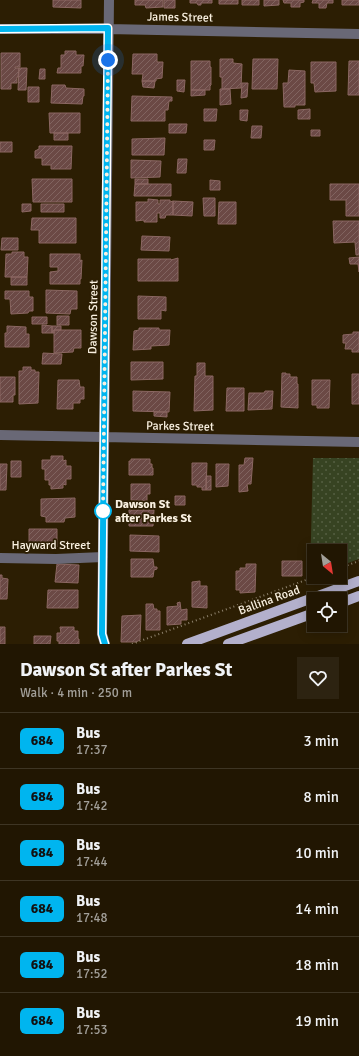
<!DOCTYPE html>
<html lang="en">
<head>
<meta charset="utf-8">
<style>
	:root { --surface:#211602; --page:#2d2311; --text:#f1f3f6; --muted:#a29f99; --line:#3e3524 }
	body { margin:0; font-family:Signika,sans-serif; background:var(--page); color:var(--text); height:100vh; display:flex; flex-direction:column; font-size:15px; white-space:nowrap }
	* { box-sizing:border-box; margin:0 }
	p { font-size:13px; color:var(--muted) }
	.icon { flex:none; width:22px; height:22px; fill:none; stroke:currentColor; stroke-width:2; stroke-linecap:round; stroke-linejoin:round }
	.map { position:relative; height:644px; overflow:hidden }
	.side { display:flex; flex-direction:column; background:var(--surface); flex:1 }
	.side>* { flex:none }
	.badge { padding:0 8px; border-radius:6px; font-size:14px; line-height:26px }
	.needle { width:26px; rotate:150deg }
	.tools { position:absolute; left:307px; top:544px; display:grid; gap:8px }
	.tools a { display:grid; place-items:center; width:40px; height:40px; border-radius:0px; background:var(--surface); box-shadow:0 2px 10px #0003,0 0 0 1px var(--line); font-size:20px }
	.you { position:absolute; width:20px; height:20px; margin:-10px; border:3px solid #fff; border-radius:50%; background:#1a73e8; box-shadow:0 0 0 6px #1a73e833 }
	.map>.badge { position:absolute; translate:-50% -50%; box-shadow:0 0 0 2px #fff }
	.round { display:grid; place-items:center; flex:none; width:42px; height:42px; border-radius:0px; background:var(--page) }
	.head { display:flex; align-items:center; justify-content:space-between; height:68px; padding:0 20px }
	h1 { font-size:19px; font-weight:700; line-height:30px }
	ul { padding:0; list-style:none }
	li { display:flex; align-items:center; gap:12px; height:56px; padding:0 20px; border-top:1px solid var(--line) }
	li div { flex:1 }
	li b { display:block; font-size:15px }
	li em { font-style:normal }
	li .badge { min-width:44px; font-weight:700; text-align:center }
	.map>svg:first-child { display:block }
</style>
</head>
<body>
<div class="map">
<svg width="359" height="644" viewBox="0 0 359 644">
	<defs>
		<pattern id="green-dots" width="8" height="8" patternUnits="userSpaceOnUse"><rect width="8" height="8" fill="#374322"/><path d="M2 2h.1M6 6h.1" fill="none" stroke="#555f42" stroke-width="1.8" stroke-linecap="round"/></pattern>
		<pattern id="building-hatch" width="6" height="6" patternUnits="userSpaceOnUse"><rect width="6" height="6" fill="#6b4945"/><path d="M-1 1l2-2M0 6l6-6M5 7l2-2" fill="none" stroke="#816460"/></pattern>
	</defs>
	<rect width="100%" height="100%" fill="#2c1e03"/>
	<path fill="url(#green-dots)" d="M313,458H359V559L340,566V551H314V576L310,577Z"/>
	<path fill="url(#building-hatch)" stroke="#8b6762" d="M53,0H81V8L53,7Z
		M135,0H163V7L146,8L145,5H135Z
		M164,0H175V8H164Z
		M190,0H212V3H201V5H198L197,3H190Z
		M219,0H238V4H219Z
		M242,0H259V5H242Z
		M264,0H279V5L264,6Z
		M283,0H304V2L300,3V7H291V3H284Z
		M313,0H333V3H327L326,8H319V3H312Z
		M342,0H359V5H342Z
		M65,51H76V55H84L83,66H81V73H57L58,68H61V55H65Z
		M1,53H20V67H15V68H19L18,77H17V83H11V89H1Z
		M133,54H157V62H163L162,78L156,79V81H142L143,74H132Z
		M220,59H233V63L242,64L241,88L222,89V77H220Z
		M253,59H278L277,89H252Z
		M191,61H210V67H211V85L210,86V90H191Z
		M349,61H359V95H348Z
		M311,62H336V91L315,92L314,83H311Z
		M19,68H27L26,90H18Z
		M40,69H45V79H39Z
		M289,70L305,71V105H295V107H284L283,83H288Z
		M177,80H185L184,92L177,91Z
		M142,81H155L154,88L143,87Z
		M242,83H248L247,97L241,98Z
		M52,85H65L66,88L84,89V96H83L82,104L51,103Z
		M28,87H39V102H28Z
		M220,89H230L231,104L220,105Z
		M191,90H205V95L191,96Z
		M132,96L172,97V101H169L168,110H165V121H131Z
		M204,109H217L216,121H204Z
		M310,109V119H298V110Z
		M240,110H248L247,121L240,120Z
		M49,113H80V133H50Z
		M169,124H187L186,133H169Z
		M252,126H262L261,138H251Z
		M311,130H320V136H311Z
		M54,133H68V140H54Z
		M165,138L164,155H132V139Z
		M204,140H215L214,150H204Z
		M0,142H12V152H0Z
		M39,146H72L71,169H51V165H42V158H35V151L39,149Z
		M178,159H187L186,173H177Z
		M131,160L161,161L160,177L131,178Z
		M32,179H72V202H33Z
		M135,179H148V184H135Z
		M210,180L220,181V190H210Z
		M135,184H171V196H134Z
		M330,184H359V216H346V200H330Z
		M203,198H215V216H204Z
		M148,199L158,200V204H160V200H170V202L173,201V215H166L165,218H160V213H157V222H144V220L136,221V202H148Z
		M173,201L193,202L192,216L173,215Z
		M219,202H236V224H218Z
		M22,204H31V211L22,212Z
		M41,204H64V212H41Z
		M32,218H76V243H39V230H31Z
		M333,221H359V255H356L355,242L334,243Z
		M142,236L170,237L169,251L141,250Z
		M2,238H18V250H1Z
		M12,252H24V257H28L27,277H5L6,254H12Z
		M50,254H80V261L82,260L81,279H80V284H50V272L58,271V267H50Z
		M359,257V272L358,264H350L349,258Z
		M178,258V281H138V259H171V260Z
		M11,277H27V285H11Z
		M46,290L77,291V309H71L70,314L46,313Z
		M5,291H29V297H33V311H29L28,313L11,314L10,299H5Z
		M138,296L166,297V311L161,310V319H138Z
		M57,316H69V325H57Z
		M32,317H47V324H32Z
		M42,325L52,326V333H42Z
		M7,326L26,327V334H29V347H5V333H7Z
		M52,326H61V330H54V333H52Z
		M139,328H159V330H170L169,345L151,346V349L133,350L134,331L139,330Z
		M54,330H81V348H74L73,352L54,353Z
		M353,332H359V352H352V349H345L346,343H343V335L353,334Z
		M43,353L62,354L61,364H42Z
		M131,362H163V379L131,380Z
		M197,363H205V376H213V410L194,411L195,376H197Z
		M23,367H31V370H35V372H39L38,403L19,404V371H23Z
		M282,373H286V374H290V377H297V384H298V408L281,407Z
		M352,374H359V404H352Z
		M0,377H15V395H13V402H0Z
		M58,380H79L80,387H84V399H80V403H73V409H57Z
		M312,380H330L329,408H317V405H312Z
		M227,388H244V411H226Z
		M133,391L170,392L169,412L133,411Z
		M265,391H273L272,409L248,410L249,393H264Z
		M154,412H167V417L154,416Z
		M51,456H63V461L66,460V466H71V479H66V485L63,484V488L51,489V485H49V480H45V469H42V460H51Z
		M245,458H253L251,484H247L248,491L239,492V465H244Z
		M131,459H150V464H152V468H153V475H129V461H131Z
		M11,461H21V477H11Z
		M192,463H207L206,490H202V487H197V485H192Z
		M0,464H7L6,490H0Z
		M216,464H229L228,486L216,487Z
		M206,476H211V490H206Z
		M131,484H150V494H147V501L131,500Z
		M175,496H185V505H175Z
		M75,498V517L65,518L64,522H46V517L41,516V499Z
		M129,510H154L153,526H129Z
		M29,529H57V547L34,548V544L29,545Z
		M130,535L159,536V552L130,551Z
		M131,559H153L154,567H157V569L154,570L153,577H131Z
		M282,561H302V576H282Z
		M57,564L79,565L78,583L55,582Z
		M246,564H256L255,592L240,593V590H236V571H240V568H246Z
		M0,575H2V578L8,579L7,599H0Z
		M200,581V586H207V608L192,607V582Z
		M48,590H78V608H47Z
		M180,602L181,610L187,609V620H181V624L167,625V607L178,606L177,603Z
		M146,604H153L154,609H157V611H160V630H146Z
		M141,615L140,640L136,642H121L122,616Z
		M0,627H5V644H0Z
		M60,627H74V631H78V639H79V644H59V641H57V633H61Z
		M34,636H51L50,644H34Z"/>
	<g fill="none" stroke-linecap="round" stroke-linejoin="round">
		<path stroke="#8d816c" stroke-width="2" stroke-dasharray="1 3" stroke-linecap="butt" d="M340,568L359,561
			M132,644L314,577"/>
		<path stroke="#696876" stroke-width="10" d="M0,29H108L359,34
			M0,435L359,442
			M0,558L56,559L103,557
			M105,644L102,634L109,0"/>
		<path stroke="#b3b0cc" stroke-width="10" d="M340,603L359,596
			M187,644L359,581
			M228,644L314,613"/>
	</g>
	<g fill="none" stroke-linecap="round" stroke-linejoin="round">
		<defs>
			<path id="line" d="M0,29L108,28L102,634L105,644"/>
		</defs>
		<use href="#line" stroke="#fff" stroke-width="9"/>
		<use href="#line" stroke="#00b5ef" stroke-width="6"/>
		<path stroke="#faf1e1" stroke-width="4" stroke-dasharray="0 7.2" d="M103,511V512L108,60"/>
	</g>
	<circle fill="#fff" stroke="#00b5ef" stroke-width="2" cx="103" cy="511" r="8"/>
	<g text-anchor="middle" stroke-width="3.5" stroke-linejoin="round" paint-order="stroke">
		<g font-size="12" fill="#faf1e1" stroke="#2c1e03">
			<text transform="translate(180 17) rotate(1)" y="4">James Street</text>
			<text transform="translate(93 317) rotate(-89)" y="4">Dawson Street</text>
			<text transform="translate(180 426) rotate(1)" y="4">Parkes Street</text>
			<text x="51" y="549">Hayward Street</text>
			<text transform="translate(269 600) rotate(-20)" y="4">Ballina Road</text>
		</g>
		<g font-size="12" font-weight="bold" fill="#faf1e1" stroke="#2c1e03" text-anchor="start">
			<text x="115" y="508">Dawson St<tspan x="115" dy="14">after Parkes St</tspan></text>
		</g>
	</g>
</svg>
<div class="tools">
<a><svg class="needle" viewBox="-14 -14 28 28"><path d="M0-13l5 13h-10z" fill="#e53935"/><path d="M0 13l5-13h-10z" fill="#a29f99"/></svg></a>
<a><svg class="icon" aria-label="locate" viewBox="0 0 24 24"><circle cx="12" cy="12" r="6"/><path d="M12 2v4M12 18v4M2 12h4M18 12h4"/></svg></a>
</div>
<div class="you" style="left:108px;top:60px"></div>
</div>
<section class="side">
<div class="head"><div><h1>Dawson St after Parkes St</h1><p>Walk · 4 min · 250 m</p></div><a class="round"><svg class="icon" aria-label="heart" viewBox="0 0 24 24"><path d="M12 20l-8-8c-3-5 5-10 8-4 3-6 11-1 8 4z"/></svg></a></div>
<ul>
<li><span class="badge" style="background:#00b5ef;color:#111">684</span><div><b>Bus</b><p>17:37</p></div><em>3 min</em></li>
<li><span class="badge" style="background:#00b5ef;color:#111">684</span><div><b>Bus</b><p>17:42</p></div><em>8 min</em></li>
<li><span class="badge" style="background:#00b5ef;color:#111">684</span><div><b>Bus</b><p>17:44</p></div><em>10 min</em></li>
<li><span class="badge" style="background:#00b5ef;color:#111">684</span><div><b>Bus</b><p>17:48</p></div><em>14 min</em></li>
<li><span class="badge" style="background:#00b5ef;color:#111">684</span><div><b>Bus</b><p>17:52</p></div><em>18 min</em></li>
<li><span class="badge" style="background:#00b5ef;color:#111">684</span><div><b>Bus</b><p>17:53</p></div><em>19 min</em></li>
</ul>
</section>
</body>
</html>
